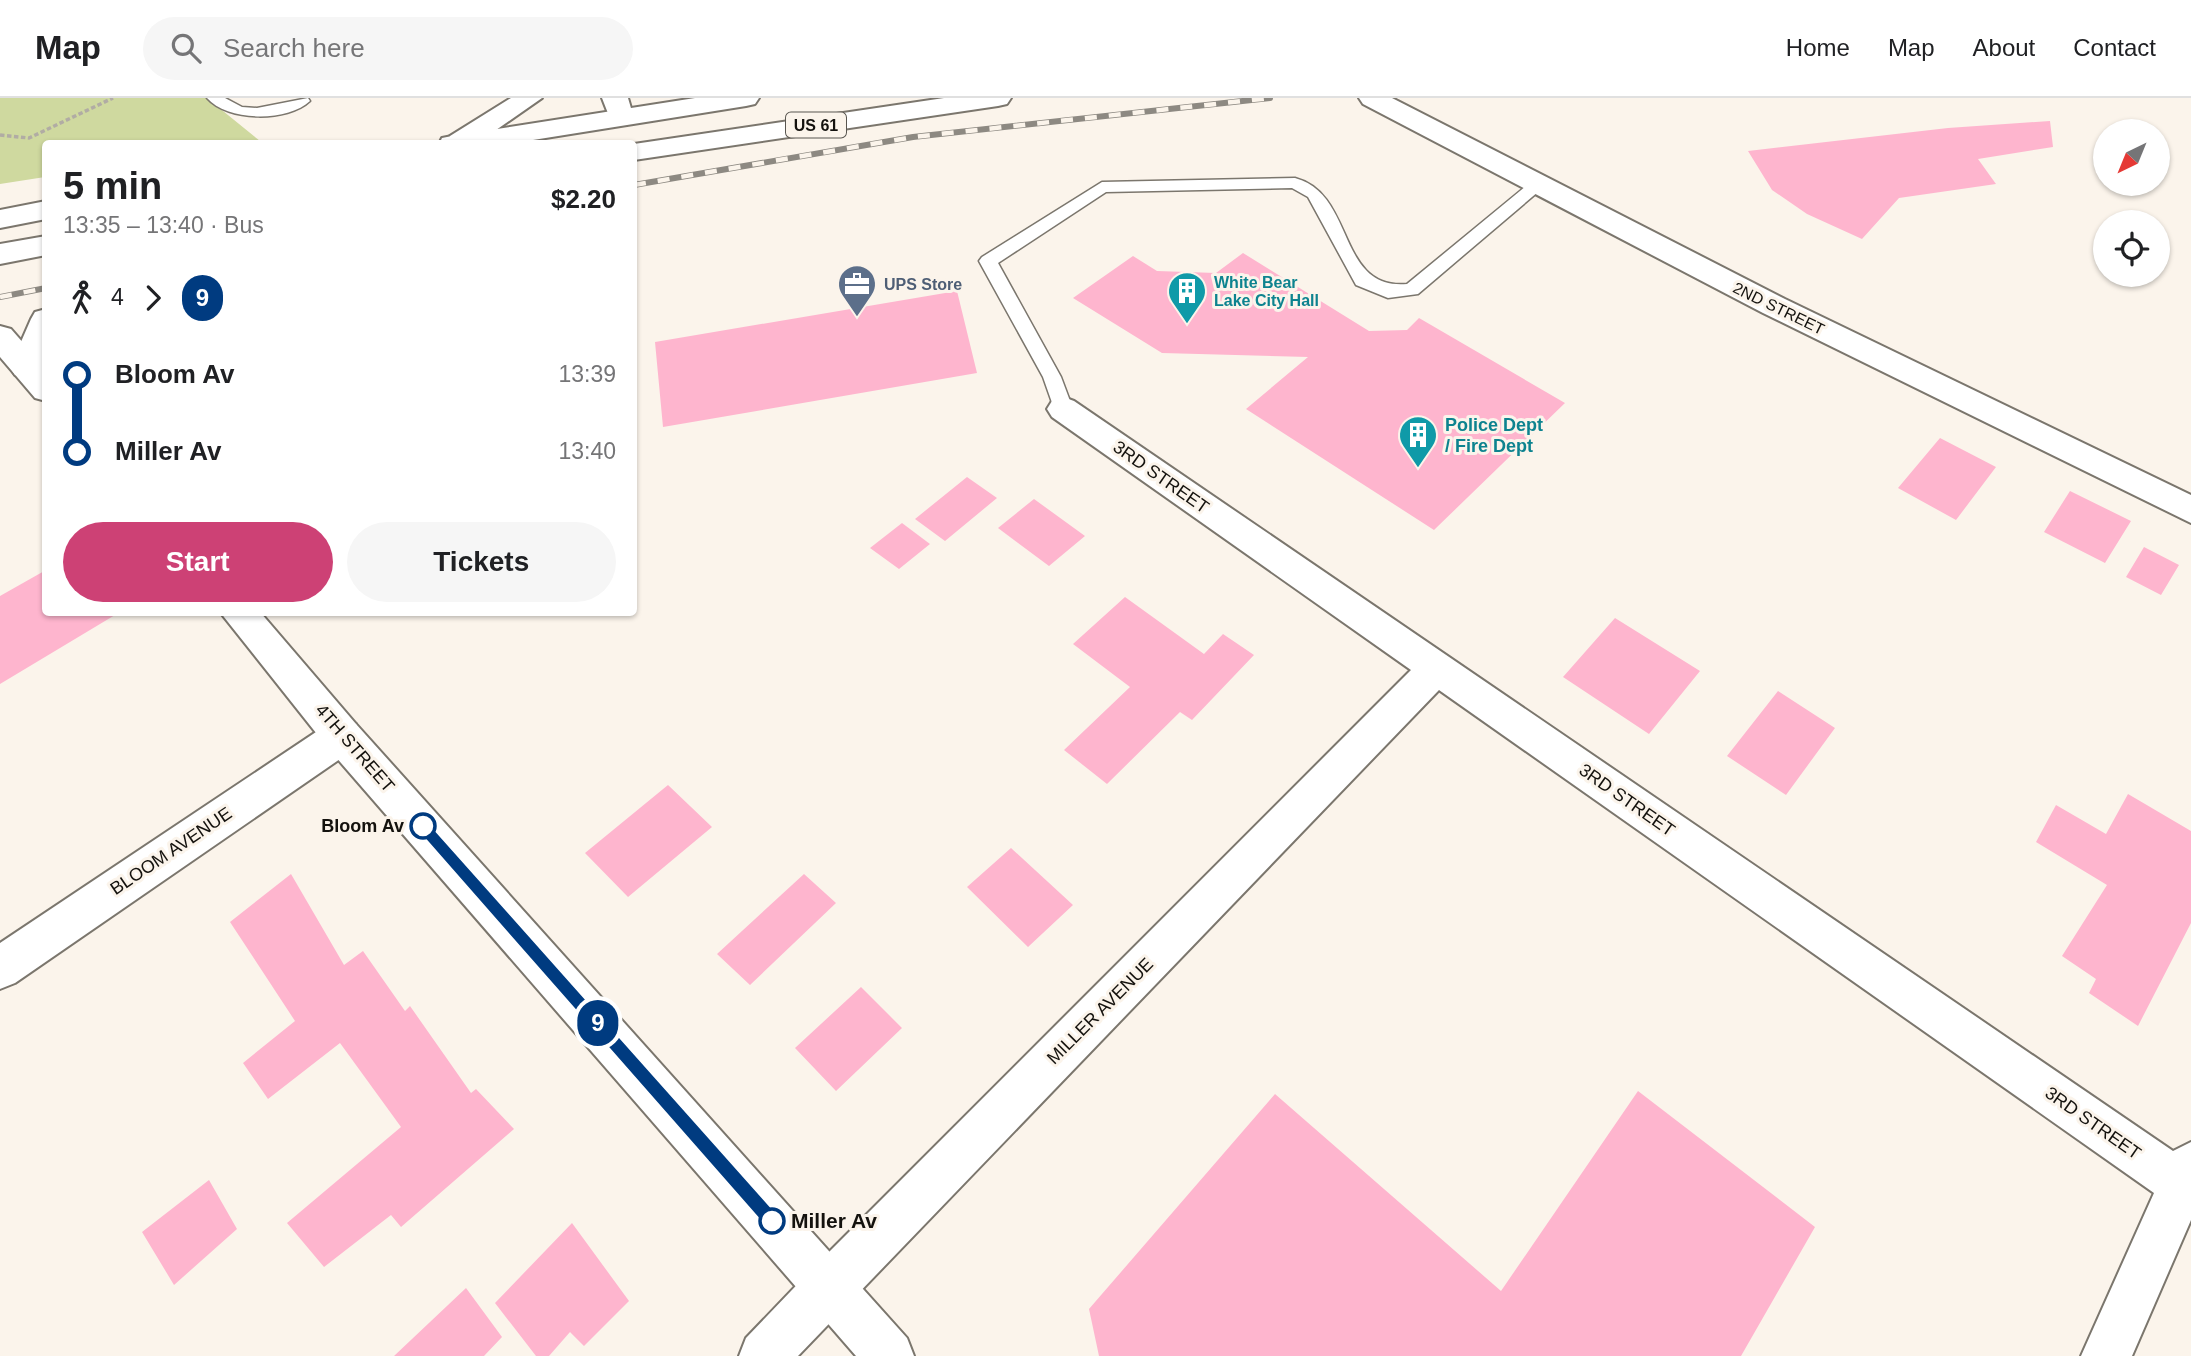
<!DOCTYPE html>
<html lang="en">
<head>
<meta charset="utf-8">
<style>
	:root { --surface:#fff; --page:#f6f6f6; --text:#202124; --muted:#757577; --line:#e0e0e0; --accent:#cd4175 }
	body { margin:0; font-family:Arial,sans-serif; background:var(--page); color:var(--text); height:100vh; display:flex; flex-direction:column; font-size:26px; white-space:nowrap }
	* { box-sizing:border-box; margin:0 }
	p { font-size:23px; color:var(--muted) }
	.icon { flex:none; width:38px; height:38px; fill:none; stroke:currentColor; stroke-width:2; stroke-linecap:round; stroke-linejoin:round }
	.map { position:relative; flex:1; overflow:hidden }
	.sheet { position:absolute; left:42px; top:42px; width:595px; height:476px; display:flex; flex-direction:column; background:var(--surface); border-radius:7px; box-shadow:0 2px 5px #0004 }
	.sheet>* { flex:none }
	.badge { padding:0 14px; border-radius:23px; font-size:24px; line-height:46px }
	.needle { width:46px; rotate:223deg }
	.buttons { position:absolute; left:2093px; top:21px; display:grid; gap:14px }
	.buttons a { display:grid; place-items:center; width:77px; height:77px; border-radius:50%; background:var(--surface); box-shadow:0 2px 5px #0004; font-size:35px }
	.map>.badge { position:absolute; translate:-50% -50%; box-shadow:0 0 0 4px #fff }
	.legs { display:flex; align-items:center; gap:10px; height:77px; padding:0 21px; font-size:23px }
	.legs p { margin-inline-start:auto }
	.summary { display:flex; align-items:center; justify-content:space-between; height:119px; padding:0 21px }
	h1 { font-size:38px; font-weight:700; line-height:52px }
	.action { display:flex; gap:14px; margin-top:auto; padding:14px 21px }
	.action a { flex:1; height:80px; border-radius:42px; background:var(--accent); color:#fff; font-size:28px; font-weight:700; line-height:80px; text-align:center }
	.action a+a { background:var(--page); color:var(--text) }
	ul { padding:0 21px; list-style:none }
	li { display:flex; align-items:center; gap:24px; height:77px; font-size:26px }
	li i { display:grid; place-items:center; width:10px; height:100%; margin:0 9px; background:currentColor }
	li i::after { content:''; width:18px; height:18px; margin:-9px; border:5px solid; border-radius:50%; background:var(--surface) }
	li p { margin-inline-start:auto }
	li:first-child i { background:linear-gradient(#0000 50%,currentColor 0) }
	li:last-child i { background:linear-gradient(currentColor 50%,#0000 0) }
	header { display:flex; align-items:center; gap:42px; box-sizing:border-box; height:98px; padding:0 35px; background:var(--surface); border-bottom:2px solid var(--line) }
	header strong { font-size:33px }
	nav { display:flex; gap:38px; margin-inline-start:auto; font-size:24px }
	.search { width:490px; height:63px; background:var(--page); display:flex; align-items:center; gap:18px; box-sizing:border-box; padding:0 24px; border-radius:38px; color:var(--muted); font-size:26px }
	.map>svg:first-child { display:block }
</style>
</head>
<body>
<header>
<strong>Map</strong>
<div class="search"><svg class="icon" aria-label="search" viewBox="0 0 24 24"><circle cx="10" cy="10" r="6"/><path d="M15 15l6 6"/></svg>Search here</div>
<nav><a>Home</a><a>Map</a><a>About</a><a>Contact</a></nav>
</header>
<div class="map">
<svg width="2191" height="1258" viewBox="0 0 2191 1258">
	<rect width="100%" height="100%" fill="#fbf4eb"/>
	<path fill="#cfd99f" d="M0,0H207L260,43L46,46L45,79L0,86Z"/>
	<path fill="#feb5ce" d="M2050,23L2053,49L1978,61L1996,86L1899,100L1862,141L1807,116L1772,92L1748,53L1948,30Z
		M1243,155L1369,233L1407,232L1419,220L1565,305L1434,432L1246,311L1308,259L1162,255L1073,200L1133,158L1157,173L1216,175Z
		M957,193L977,275L663,329L655,244Z
		M1940,340L1996,369L1956,422L1898,390Z
		M967,379L997,400L945,443L915,421Z
		M2070,393L2131,423L2105,465L2044,434Z
		M1034,401L1085,438L1049,468L998,430Z
		M902,425L930,446L899,471L870,450Z
		M2144,449L2179,467L2161,497L2126,479Z
		M46,472V514H120L0,586V498Z
		M1125,499L1204,556L1223,536L1254,557L1192,622L1180,614L1107,686L1064,652L1130,589L1073,546Z
		M1615,520L1700,573L1649,636L1563,579Z
		M1778,593L1835,630L1786,697L1727,658Z
		M668,687L712,729L628,799L585,755Z
		M2128,696L2191,733V825L2138,928L2089,895L2096,881L2062,858L2107,787L2036,744L2056,707L2106,736Z
		M1011,750L1073,807L1028,849L967,789Z
		M291,776L344,867L363,853L405,913L410,908L471,995L476,991L514,1031L401,1129L391,1117L324,1169L287,1125L401,1029L340,945L268,1001L243,965L295,923L230,824Z
		M804,776L836,805L750,887L717,856Z
		M861,889L902,930L836,993L795,950Z
		M1638,993L1815,1129L1741,1258H1099L1089,1211L1275,996L1501,1193Z
		M209,1082L237,1131L174,1187L142,1134Z
		M572,1125L629,1203L584,1248L570,1234L549,1258H536L495,1205Z
		M466,1190L502,1239L484,1258H394Z"/>
	<g fill="none" stroke-linecap="round" stroke-linejoin="round">
		<defs>
			<path id="lane" d="M207,0H225L242,9L257,10L308,0L310,3C288,24 228,24 207,0Z
				M1295,80C1356,96 1336,192 1407,186L1531,84L1537,83L1545,88L1418,196L1388,200L1356,187L1308,99L1292,90L1106,94L998,165L1061,279L1073,311L1063,318L1056,316L1043,279L979,163L982,159L1102,84Z"/>
			<path id="street" d="M511,0H542L476,46H447L450,38Z
				M602,0H628L633,17L629,23H611Z
				M1359,0H1392L1785,201L2191,397V425L1763,215L1363,6Z
				M1063,299L1074,303L2173,1053L2191,1044V1122L2132,1258H2081L2154,1095L1439,592L798,1258H739L746,1240L813,1170L1411,572L1052,319L1047,311L1052,303Z
				M342,621L356,626L361,638L356,650L15,885L0,891V845L328,626Z"/>
			<path id="secondary" d="M0,228L11,231L46,271V303L35,300L0,259Z
				M220,514H260L356,626L907,1240L914,1258H856L328,650Z"/>
			<path id="primary" d="M695,0H759L755,6L746,8L508,46H439L442,40L452,38Z
				M944,0H1011L1007,6L998,8L634,62V46Z
				M46,103V121L0,130V112Z
				M46,138V157L0,166V146Z
				M46,211C46,234 49,257 37,277L26,280L15,277L10,269L31,221L35,214Z"/>
		</defs>
		<use href="#lane" stroke="#7b766d" stroke-width="3"/>
		<use href="#street" stroke="#7b766d" stroke-width="4"/>
		<use href="#secondary" stroke="#7b766d" stroke-width="4"/>
		<use href="#primary" stroke="#7b766d" stroke-width="4"/>
		<path stroke="#b1aca4" stroke-width="3.5" stroke-dasharray="4.5 2.5" stroke-linecap="butt" d="M0,37L29,40L113,0"/>
		<use href="#lane" fill="#fff" fill-rule="evenodd"/>
		<use href="#street" fill="#fff" fill-rule="evenodd"/>
		<use href="#secondary" fill="#fff" fill-rule="evenodd"/>
		<use href="#primary" fill="#fff" fill-rule="evenodd"/>
		<defs>
			<path id="rail" d="M634,87L913,39L1270,0
				M0,199L46,190"/>
		</defs>
		<use href="#rail" stroke="#8d8982" stroke-width="6"/>
		<use href="#rail" stroke="#fbf4eb" stroke-width="4.5" stroke-dasharray="12" stroke-linecap="butt"/>
	</g>
	<path fill="#003b80" stroke="#fff" stroke-width="2" d="M423,722L428,724L778,1117L781,1123L778,1129L772,1131L766,1129L418,733V724Z"/>
	<defs>
		<symbol id="office-pin" viewBox="-11 -11 22 30"><path d="M0 17L-7.5 6A9.5 9.5 0 1 1 7.5 6Z" fill="#5c6f8a" stroke="#fbf4eb"/><path d="M-6-3h4V-5.5h4V-3h4V5H-6ZM-1-4.5V-3h2v-1.5ZM-6 0V1H6V0Z" fill="#fff"/></symbol>
		<symbol id="building-pin" viewBox="-11 -11 22 30"><path d="M0 17L-7.5 6A9.5 9.5 0 1 1 7.5 6Z" fill="#0f9aa8" stroke="#fbf4eb"/><path d="M-4-6H4V6H1V3H-1V6H-4ZM-2.5-4.3h1.7v1.8h-1.7ZM.8-4.3h1.7v1.8H.8ZM-2.5-1h1.7V.8h-1.7ZM.8-1h1.7V.8H.8Z" fill="#fff"/></symbol>
	</defs>
	<g fill-rule="evenodd">
		<use href="#office-pin" x="835" y="164" width="44" height="60"/>
		<use href="#building-pin" x="1165" y="171" width="44" height="60"/>
		<use href="#building-pin" x="1396" y="315" width="44" height="60"/>
	</g>
	<g fill="#fff" stroke="#003b80" stroke-width="3.5">
		<circle cx="423" cy="728" r="12"/>
		<circle cx="772" cy="1123" r="12"/>
	</g>
	<g text-anchor="middle" stroke-width="6" stroke-linejoin="round" paint-order="stroke">
		<rect fill="#fbf4eb" stroke="#595650" stroke-width="2" x="786" y="14.5" width="60" height="25" rx="5"/>
		<g font-size="16" font-weight="bold" fill="#14120e">
			<text x="816" y="33">US 61</text>
		</g>
		<g font-size="16" font-weight="bold" fill="#0d838f" stroke="#fbf4eb" text-anchor="start">
			<text x="1214" y="190">White Bear<tspan x="1214" dy="18">Lake City Hall</tspan></text>
		</g>
		<g font-size="16" font-weight="bold" fill="#4e5e75" stroke="#fbf4eb" text-anchor="start">
			<text x="884" y="192">UPS Store</text>
		</g>
		<g font-size="16" fill="#14120e" stroke="#fbf4eb">
			<text transform="translate(1779 210) rotate(26)" y="6">2ND STREET</text>
		</g>
		<g font-size="18" font-weight="bold" fill="#0d838f" stroke="#fbf4eb" text-anchor="start">
			<text x="1445" y="333">Police Dept<tspan x="1445" dy="21">/ Fire Dept</tspan></text>
		</g>
		<g font-size="18" fill="#14120e" stroke="#fbf4eb">
			<text transform="translate(1161 379) rotate(35)" y="6">3RD STREET</text>
			<text transform="translate(355 650) rotate(49)" y="6">4TH STREET</text>
			<text transform="translate(1627 702) rotate(35)" y="6">3RD STREET</text>
			<text transform="translate(171 753) rotate(-34)" y="6">BLOOM AVENUE</text>
			<text transform="translate(1100 913) rotate(-45)" y="6">MILLER AVENUE</text>
			<text transform="translate(2093 1025) rotate(35)" y="6">3RD STREET</text>
		</g>
		<g font-size="18" font-weight="bold" fill="#14120e" stroke="#fbf4eb" text-anchor="end">
			<text x="404" y="734">Bloom Av</text>
		</g>
		<g font-size="21" font-weight="bold" fill="#14120e" stroke="#fbf4eb" text-anchor="start">
			<text x="791" y="1130">Miller Av</text>
		</g>
	</g>
</svg>
<div class="buttons">
<a><svg class="needle" viewBox="-14 -14 28 28"><path d="M0-13l5 13h-10z" fill="#e53935"/><path d="M0 13l5-13h-10z" fill="#757577"/></svg></a>
<a><svg class="icon" aria-label="locate" viewBox="0 0 24 24"><circle cx="12" cy="12" r="6"/><path d="M12 2v4M12 18v4M2 12h4M18 12h4"/></svg></a>
</div>
<b class="badge" style="left:598px;top:925px;background:#003b80;color:#fff">9</b>
<section class="sheet">
<div class="summary"><div><h1>5 min</h1><p>13:35 – 13:40 · Bus</p></div><b>$2.20</b></div>
<div class="legs"><svg class="icon" aria-label="walk" viewBox="0 0 24 24"><circle cx="13" cy="4" r="2"/><path d="M13 8l-2 6 4 7M11 14l-3 7M7 12l3-4h3l4 4"/></svg>4<svg class="icon" aria-label="forward" viewBox="0 0 24 24"><path d="M9 5l7 7-7 7"/></svg><b class="badge" style="background:#003b80;color:#fff">9</b></div>
<ul>
<li><i style="color:#003b80"></i><b>Bloom Av</b><p>13:39</p></li>
<li><i style="color:#003b80"></i><b>Miller Av</b><p>13:40</p></li>
</ul>
<div class="action"><a>Start</a><a>Tickets</a></div>
</section>
</div>
</body>
</html>
